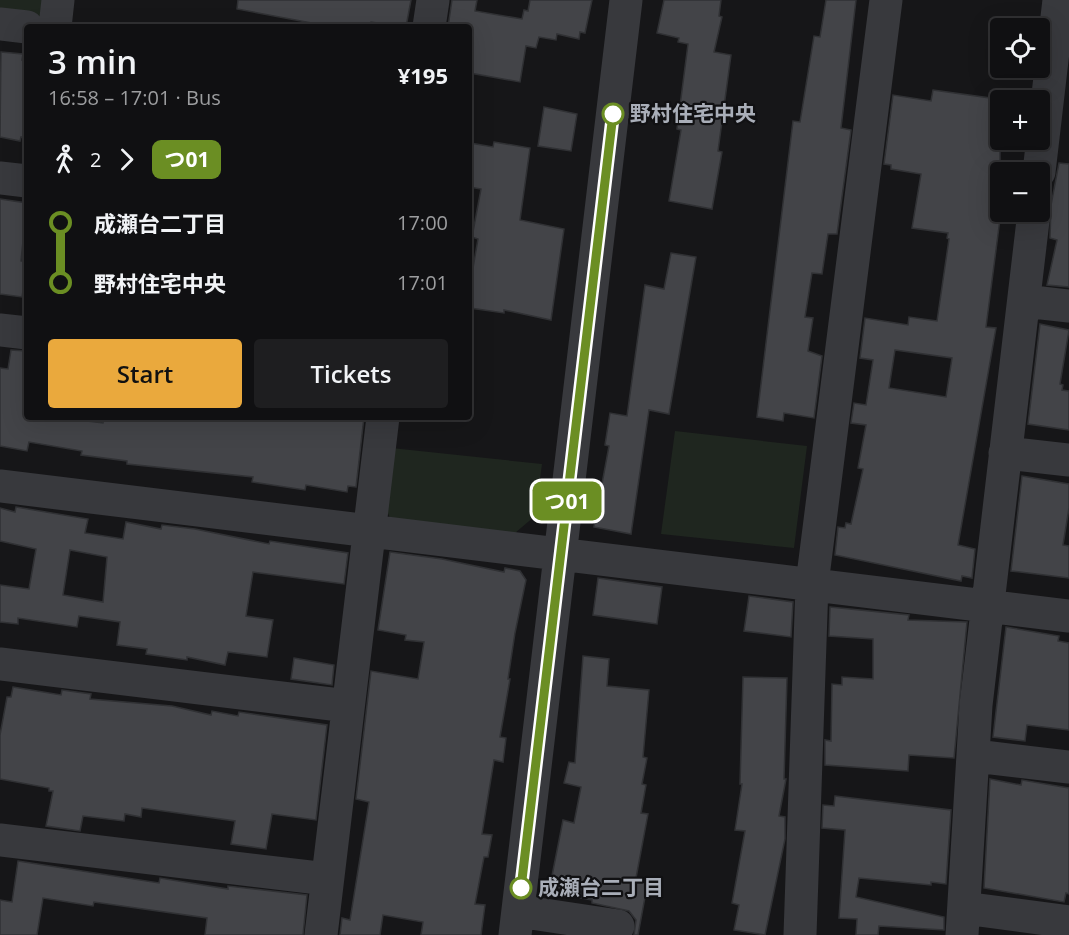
<!DOCTYPE html>
<html lang="en">
<head>
<meta charset="utf-8">
<style>
	:root { --surface:#101012; --page:#1e1e20; --text:#f1f3f6; --muted:#9c9d9f; --line:#303032; --accent:#eaa93d }
	body { margin:0; font-family:"Open Sans","Noto Sans JP",sans-serif; background:var(--page); color:var(--text); height:100vh; display:flex; flex-direction:column; font-size:22px; white-space:nowrap }
	* { box-sizing:border-box; margin:0 }
	p { font-size:20px; color:var(--muted) }
	.icon { flex:none; width:33px; height:33px; fill:none; stroke:currentColor; stroke-width:2; stroke-linecap:round; stroke-linejoin:round }
	.map { position:relative; flex:1; overflow:hidden }
	.drawer { position:absolute; left:24px; top:24px; width:448px; height:396px; display:flex; flex-direction:column; background:var(--surface); border-radius:6px; box-shadow:0 6px 24px #0002,0 0 0 2px var(--line) }
	.drawer>* { flex:none }
	.badge { padding:0 12px; border-radius:9px; font-size:21px; line-height:39px }
	.buttons { position:absolute; left:990px; top:18px; display:grid; gap:12px }
	.buttons a { display:grid; place-items:center; width:60px; height:60px; border-radius:6px; background:var(--surface); box-shadow:0 6px 24px #0002,0 0 0 2px var(--line); font-size:30px }
	.map>.badge { position:absolute; translate:-50% -50%; box-shadow:0 0 0 3px #fff }
	.legs { display:flex; align-items:center; gap:9px; height:66px; padding:0 24px; font-size:20px }
	.legs p { margin-inline-start:auto }
	.headline { display:flex; align-items:center; justify-content:space-between; height:102px; padding:0 24px }
	h1 { font-size:33px; font-weight:600; line-height:45px }
	.action { display:flex; gap:12px; margin-top:auto; padding:12px 24px }
	.action a { flex:1; height:69px; border-radius:6px; background:var(--accent); color:#111; font-size:24px; font-weight:600; line-height:69px; text-align:center }
	.action a+a { background:var(--page); color:var(--text) }
	ul { padding:0 24px; list-style:none }
	li { display:flex; align-items:center; gap:21px; height:60px; font-size:22px }
	li i { display:grid; place-items:center; width:9px; height:100%; margin:0 8px; background:currentColor }
	li i::after { content:''; width:15px; height:15px; margin:-8px; border:4px solid; border-radius:50%; background:var(--surface) }
	li p { margin-inline-start:auto }
	li:first-child i { background:linear-gradient(#0000 50%,currentColor 0) }
	li:last-child i { background:linear-gradient(currentColor 50%,#0000 0) }
	.map>svg:first-child { display:block }
</style>
</head>
<body>
<div class="map">
<svg width="1069" height="935" viewBox="0 0 1069 935">
	<rect width="100%" height="100%" fill="#161618"/>
	<path fill="#1f261f" d="M0,0H47L44,20L0,14Z
		M675,431L807,446L794,548L661,534Z
		M391,448L542,464L535,516L515,533L390,518L384,504Z"/>
	<path fill="#434448" stroke="#303134" stroke-width="1.5" fill-rule="evenodd" d="M238,0H411L406,27L371,22L369,27H333L237,9Z
		M452,0H477L475,11L522,19L524,10L528,11L530,0H592L585,33L580,32L579,39L557,34L556,40L539,37L536,48L526,46L520,82L470,73V27H448Z
		M664,0H721L719,16L722,17L714,52L731,55L718,151L722,152L712,209L669,201L681,130L677,129L688,44L678,42L679,38L657,33Z
		M826,0H856L841,128L851,130L837,234H828L822,274L812,273L805,317L813,318L808,351L822,356L814,418L784,413L783,421L757,417L793,121L800,122L814,36L820,37Z
		M1,52L23,54L22,60H27V125L25,138L21,137L20,141L0,137Z
		M933,90L990,98L989,104L1000,107V219L986,327L996,328L958,545L975,549L972,578L962,576L961,581L835,555L838,527L845,528L846,523L851,524L863,469L858,468L866,425L851,423L854,403L866,405L873,360L860,358L865,318L908,325L909,317L937,321L949,239L947,238L948,233L912,228L921,174L891,169V165L884,164L893,95L931,101ZM895,350L952,358L946,397L889,388Z
		M544,107L577,114L571,151L538,146Z
		M494,142L530,148L520,220L564,229L551,320L504,310V313L470,308V285L478,239L472,237L481,189L470,187V143L493,147Z
		M1059,163L1069,164V287L1047,285L1057,240L1050,238L1051,205Z
		M0,199L27,203L21,261L27,262V269L22,297L0,294Z
		M671,253L696,257L669,414L649,410L631,534L594,527L609,446L605,445L610,413L627,416L645,285L664,289Z
		M1040,324L1069,330L1060,384L1063,385L1062,390L1069,391V430L1028,424Z
		M11,350L27,351V417H54L103,423L104,417H364L356,487L348,486L347,492L306,485L305,490L252,482L253,477L127,464V461L81,455L82,451L29,442L27,451L0,446V368L8,369Z
		M1022,476L1069,484V508L1063,545L1069,546V578L1011,571Z
		M16,507L88,519L85,533L123,539L126,522L161,529L162,525L195,529L269,544L270,541L348,553L344,584L253,572L246,616L273,620L267,657L228,652L225,665L187,657V660L146,654L147,649L117,645L120,622L79,616L77,627L18,618V624L0,622V585L29,589L36,549L0,541V508L15,512ZM70,550L107,557L103,602L63,595Z
		M390,552L442,559L504,572L505,568L520,571L526,580L515,633L508,679H510L500,737L506,738L503,762L494,760L482,834L492,835L488,857H484L475,904L485,905L481,935H421L423,922L383,915L380,935H340L342,918L350,920L369,802L356,799L371,671L418,679L424,642L405,640L406,635L378,630Z
		M598,578L662,587L657,624L593,615Z
		M749,596L793,602L791,637L744,631Z
		M830,607L909,615L908,620L967,622L954,758L909,755L908,771L825,765V740L831,741L832,684L842,685V677L873,679V639L829,636Z
		M1006,627L1059,636L1058,641L1069,643V730L1027,725L1025,741L993,737Z
		M583,656L609,659L607,686L649,690L643,757L647,758L642,784L646,785L641,813L648,814L636,878L648,881L638,935H634L636,920L629,911L592,903V900L580,898L581,892L550,886L563,820L574,823L581,787L564,783L569,762L575,763Z
		M294,658L334,665L332,685L291,679Z
		M743,677L787,678L784,779H786L779,816L785,817V839L765,935L734,930L739,905L732,903L745,831L735,830L742,784H740Z
		M13,687L61,695L62,690L91,694L90,699L172,706L211,715L212,711L238,716L239,712L327,725L316,820L272,814L266,849L231,844L235,821L142,808L141,817L125,814L124,821L83,816L80,831L46,826L53,791H49V788L0,779V735L7,697H11Z
		M990,779L1021,785L1022,780L1069,788V894L1066,893L1064,902L984,888Z
		M835,796L951,810L946,884L931,882V885L859,878L856,897L944,917V930L879,926L878,935H856L857,919L839,918L845,830L822,828L823,805L834,806Z
		M18,861L159,883L160,878L228,889V886L307,895L303,935H205L207,918L94,902L93,906L43,898L37,935H0V900L12,902Z"/>
	<g fill="none" stroke-linecap="round" stroke-linejoin="round">
		<path stroke="#38393d" stroke-width="33" d="M0,24L27,27
			M55,27L58,0
			M429,27L433,0
			M1039,172L1059,0
			M0,178L27,181
			M1024,301L1069,306
			M0,330L27,333
			M1005,453L1069,460
			M0,486L1069,616
			M0,664L348,706
			M975,756L1069,767
			M0,840L327,879
			M964,908L1069,922
			M518,911L618,926
			M321,935L383,417
			M515,935L626,0
			M800,935L812,584L886,0
			M962,935L976,705L1034,212"/>
	</g>
	<g fill="none" stroke-linecap="round" stroke-linejoin="round">
		<defs>
			<path id="line-1" d="M521,888L613,114"/>
		</defs>
		<use href="#line-1" stroke="#fff" stroke-width="14"/>
		<use href="#line-1" stroke="#6b8e23" stroke-width="9"/>
	</g>
	<g fill="#fff" stroke="#6b8e23" stroke-width="3">
		<circle cx="613" cy="114" r="10"/>
		<circle cx="521" cy="888" r="10"/>
	</g>
	<g text-anchor="middle" stroke-width="4.5" stroke-linejoin="round" paint-order="stroke">
		<g font-size="21" font-weight="bold" fill="#a9aeb8" stroke="#111113" text-anchor="start">
			<text x="630" y="121">野村住宅中央</text>
			<text x="538" y="895">成瀬台二丁目</text>
		</g>
	</g>
</svg>
<div class="buttons">
<a><svg class="icon" aria-label="locate" viewBox="0 0 24 24"><circle cx="12" cy="12" r="6"/><path d="M12 2v4M12 18v4M2 12h4M18 12h4"/></svg></a>
<a>+</a>
<a>−</a>
</div>
<b class="badge" style="left:567px;top:501px;background:#6b8e23;color:#fff">つ01</b>
<section class="drawer">
<div class="headline"><div><h1>3 min</h1><p>16:58 – 17:01 · Bus</p></div><b>¥195</b></div>
<div class="legs"><svg class="icon" aria-label="walk" viewBox="0 0 24 24"><circle cx="13" cy="4" r="2"/><path d="M13 8l-2 6 4 7M11 14l-3 7M7 12l3-4h3l4 4"/></svg>2<svg class="icon" aria-label="forward" viewBox="0 0 24 24"><path d="M9 5l7 7-7 7"/></svg><b class="badge" style="background:#6b8e23;color:#fff">つ01</b></div>
<ul>
<li><i style="color:#6b8e23"></i><b>成瀬台二丁目</b><p>17:00</p></li>
<li><i style="color:#6b8e23"></i><b>野村住宅中央</b><p>17:01</p></li>
</ul>
<div class="action"><a>Start</a><a>Tickets</a></div>
</section>
</div>
</body>
</html>
